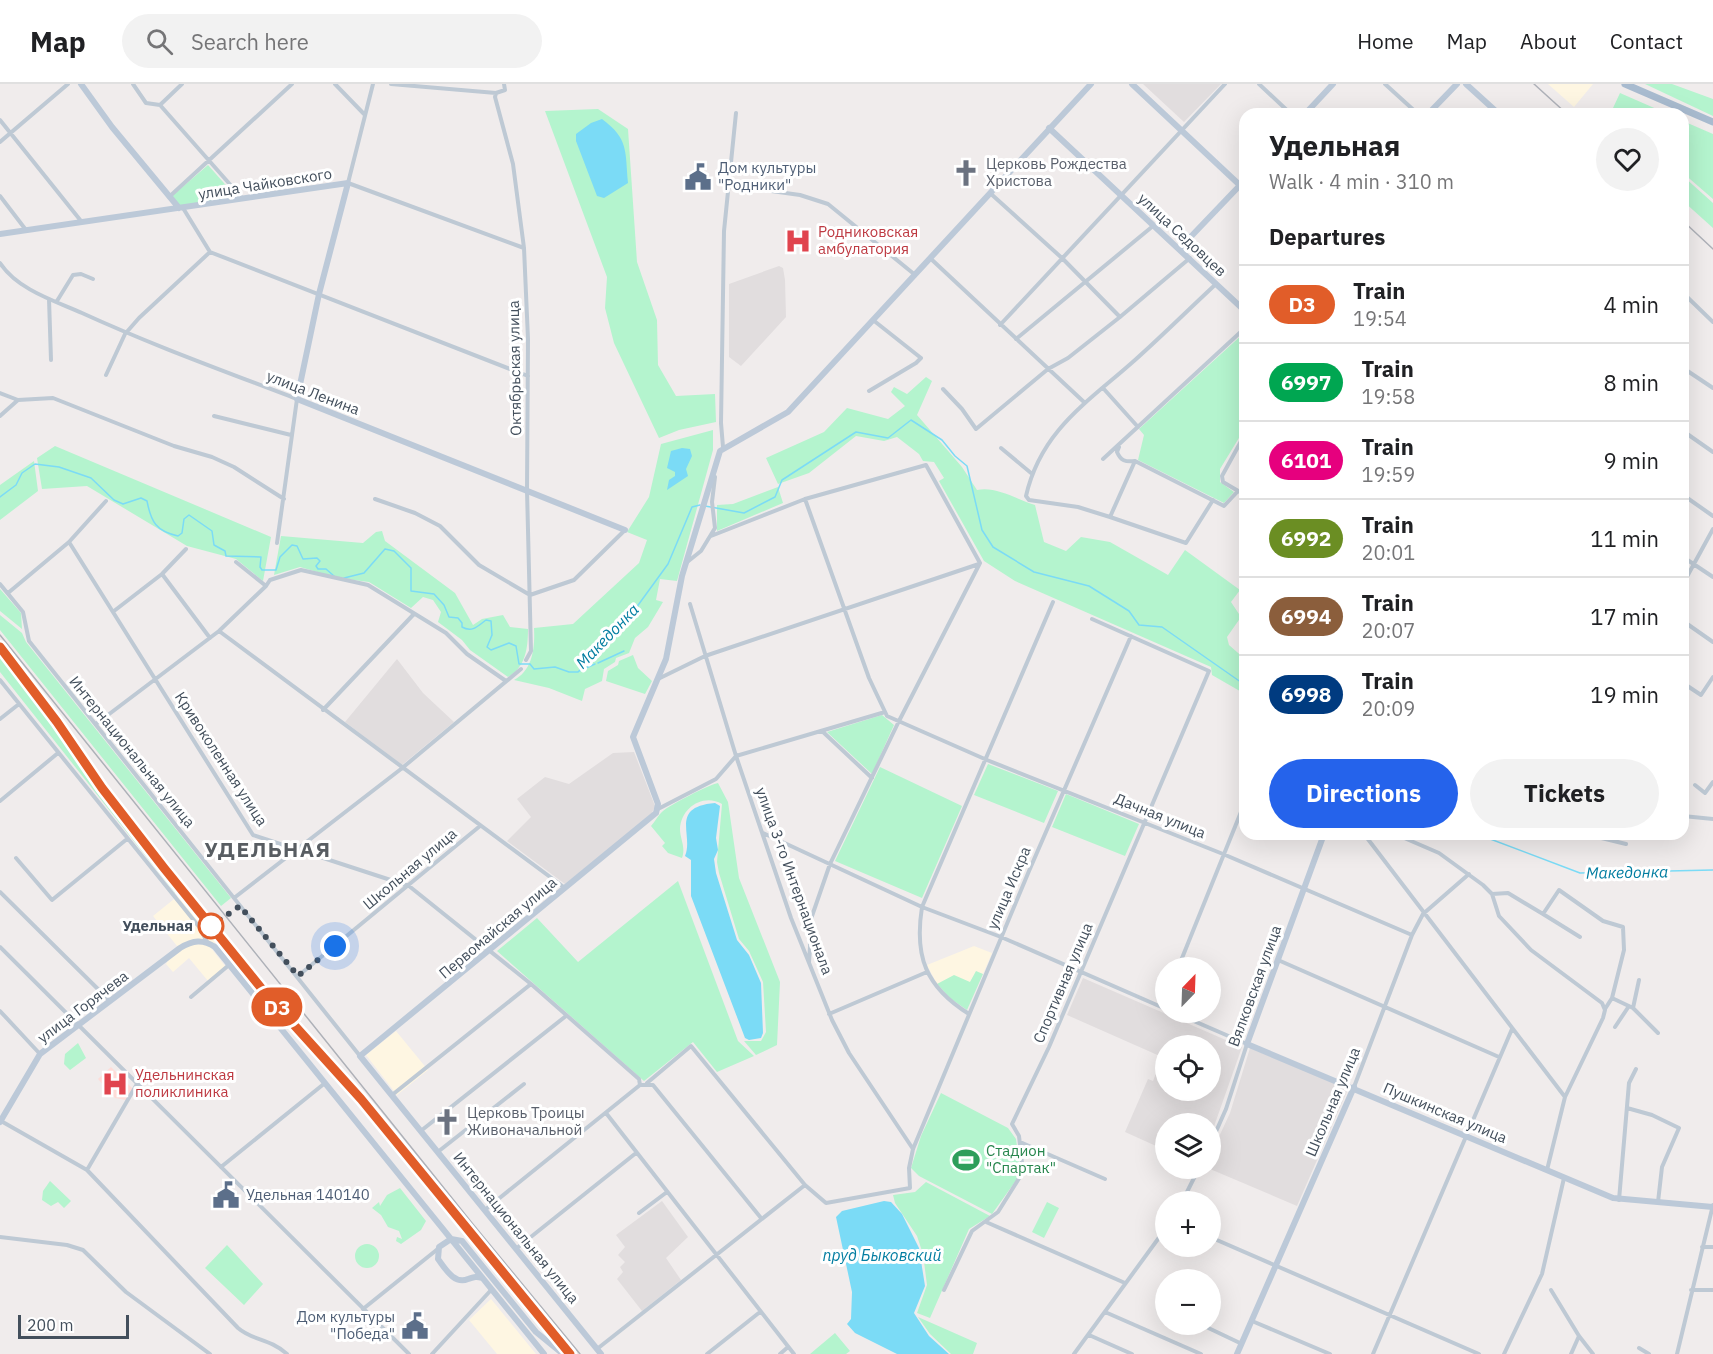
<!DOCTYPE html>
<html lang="en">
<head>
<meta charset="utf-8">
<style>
	:root { --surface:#fff; --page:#f2f2f2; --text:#202124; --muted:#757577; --line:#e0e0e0; --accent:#2563eb }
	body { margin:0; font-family:"IBM Plex Sans",sans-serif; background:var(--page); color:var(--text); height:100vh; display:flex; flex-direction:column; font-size:22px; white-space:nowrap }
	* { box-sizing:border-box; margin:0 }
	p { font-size:20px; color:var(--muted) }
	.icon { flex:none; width:33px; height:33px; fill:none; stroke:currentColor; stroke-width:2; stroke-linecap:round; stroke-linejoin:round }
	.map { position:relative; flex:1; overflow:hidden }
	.side { position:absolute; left:1239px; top:24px; width:450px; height:732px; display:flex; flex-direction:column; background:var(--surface); border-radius:18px; box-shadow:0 6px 24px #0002 }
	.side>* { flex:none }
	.badge { padding:0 12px; border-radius:20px; font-size:21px; line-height:39px }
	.needle { width:39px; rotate:23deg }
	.fabs { position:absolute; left:1155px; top:873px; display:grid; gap:12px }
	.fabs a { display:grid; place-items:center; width:66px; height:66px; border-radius:50%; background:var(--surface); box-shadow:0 6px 24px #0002; font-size:30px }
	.scale { position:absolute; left:18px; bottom:15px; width:111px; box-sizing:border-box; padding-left:6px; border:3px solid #434f5c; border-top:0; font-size:16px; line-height:21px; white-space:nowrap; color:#434f5c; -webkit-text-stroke:4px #fff; paint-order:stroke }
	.you { position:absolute; width:30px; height:30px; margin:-15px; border:4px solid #fff; border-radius:50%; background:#1a73e8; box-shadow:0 0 0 9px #1a73e833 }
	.map>.badge { position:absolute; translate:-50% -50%; box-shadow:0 0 0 3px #fff }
	h2 { padding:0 30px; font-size:22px; line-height:54px }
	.round { display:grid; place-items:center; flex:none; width:63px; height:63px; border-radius:32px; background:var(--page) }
	.summary { display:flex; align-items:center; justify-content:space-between; height:102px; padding:0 30px }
	h1 { font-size:28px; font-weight:700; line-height:45px }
	.button { display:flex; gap:12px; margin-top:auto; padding:12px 30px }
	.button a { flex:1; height:69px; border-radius:36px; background:var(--accent); color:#fff; font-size:24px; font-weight:700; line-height:69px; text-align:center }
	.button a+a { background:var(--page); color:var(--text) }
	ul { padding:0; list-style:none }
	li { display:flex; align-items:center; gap:18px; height:78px; padding:0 30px; border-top:2px solid var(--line) }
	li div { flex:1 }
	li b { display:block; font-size:22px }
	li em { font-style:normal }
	li .badge { min-width:66px; font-weight:700; text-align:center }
	header { display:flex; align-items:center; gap:36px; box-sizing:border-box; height:84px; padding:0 30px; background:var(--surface); border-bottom:2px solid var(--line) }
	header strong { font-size:28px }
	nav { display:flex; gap:33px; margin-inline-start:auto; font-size:21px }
	.search { width:420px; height:54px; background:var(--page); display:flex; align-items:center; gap:15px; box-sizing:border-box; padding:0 21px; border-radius:33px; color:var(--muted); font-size:22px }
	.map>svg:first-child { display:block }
</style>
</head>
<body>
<header>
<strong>Map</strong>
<div class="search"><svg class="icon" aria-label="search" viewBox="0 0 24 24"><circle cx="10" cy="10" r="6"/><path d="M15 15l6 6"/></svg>Search here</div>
<nav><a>Home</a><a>Map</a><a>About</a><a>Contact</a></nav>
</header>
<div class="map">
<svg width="1713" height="1270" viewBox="0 0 1713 1270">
	<rect width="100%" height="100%" fill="#f0ecec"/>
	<path fill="#fef6e2" d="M1548,0H1593L1574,23Z
		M179,811L216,857L211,864L225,882L208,897L189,874L173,888L166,880L177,862L153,832Z
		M974,862L992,869L983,890L976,888L970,898L937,900L927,881Z
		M396,947L428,986L397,1011L366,971Z
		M491,1215L536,1270H497L469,1236Z"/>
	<path fill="#e1ddde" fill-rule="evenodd" d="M1143,0H1221L1184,38Z
		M779,182L783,184L785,196L786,233L741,282L729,273V200Z
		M397,575L423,609L454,638L402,681L345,638Z
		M634,668L655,722L651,731L565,800L507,757L531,733L517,715L545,693L569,700L613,669Z
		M1083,894L1242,963L1211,1051L1210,1040H1166L1165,1066L1125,1048L1148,995L1153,997L1162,973L1067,931ZM1166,962H1210V1006H1166Z
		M1250,964L1348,1005L1297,1122L1210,1085L1211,1070L1230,1029Z
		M662,1117L688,1153L666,1174L681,1196L642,1227L617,1195L623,1188L620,1183L625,1178L618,1171L625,1163L616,1151Z"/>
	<path fill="#fedcd8" d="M111,983L133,1005L126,1016L115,1014L98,995Z"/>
	<path fill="#b4f4ce" d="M1645,0H1672L1713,15V32Z
		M1620,9L1668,30H1619L1613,24Z
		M598,25L628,45L637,178L657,236L658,281L676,312L715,310L716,338L679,346L659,354L614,259L605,224L607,193L545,27Z
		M1683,37L1713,50V115L1683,89Z
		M208,81L238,115L180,122L172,112Z
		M1683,92L1713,119V144L1683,117Z
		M1245,248V344L1220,385V398L1234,408L1224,419L1138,376L1144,351L1139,345Z
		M926,293L932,297L917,331L962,383L977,406C996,402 1016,415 1035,421L1044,458L1066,467L1081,453L1110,458L1168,491L1185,466L1240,506L1231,518L1241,533L1227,553L1229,561L1245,575V610L1212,591L1211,583L1015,497L984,477L939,397L944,394L934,378L923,377L919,370L897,353L884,357L856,352L809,389L778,400L766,374L824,348L847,324L888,335L905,322L891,308L894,303L907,310Z
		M713,346V366L677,497L660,495L656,516L663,518L648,543L635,554L629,569L616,574L615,578L604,585L602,597L585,605L582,617L549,604L514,596C533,586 535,563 534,544L573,540L639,479L647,456L627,448L649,413L661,360Z
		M55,362L271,453L263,497L236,475L187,462L87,402L42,405L37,374Z
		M34,377L38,407L0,436V401Z
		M778,403L783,419L717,447V421L733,420Z
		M382,447L385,457L455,509L473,541L482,535L503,531L510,543L528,545C528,563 526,583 508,593L470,566L462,556L438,538L441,528L433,516L423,513L411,524L369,498L338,494L300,483L274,491L281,452L363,459L376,448Z
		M0,505L21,529L22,545L0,527Z
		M0,531L22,549L26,558L231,814L221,822L0,546Z
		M0,570L39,618L76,673L178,807L175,809L0,588Z
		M633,571L638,584L652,597L645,610L606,597L608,587L618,581L619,577Z
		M882,631L894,641L872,690L827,648Z
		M988,680L1058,707L1044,739L974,711Z
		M880,683L962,722L922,814L835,777Z
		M718,699L728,718L739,794L780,898L777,961L756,971L744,957H761L766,948L763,898L749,867L739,855L719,789L717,778L722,720C704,709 681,723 680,745C680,755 686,763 682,774L668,769L662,762L665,759L651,742C655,738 658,731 663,727C670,721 710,700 718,699Z
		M1066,710L1139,740L1125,772L1052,743Z
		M678,797L738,957L754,972L717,988L693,958L644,997L497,867L537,834L578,878Z
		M976,887L983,890L967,926L951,915L937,900L954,891L970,898Z
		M78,959L86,974L70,986L64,980L65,970Z
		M941,1009L1008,1044L1016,1055L1020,1083L1017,1095L992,1130L919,1092L911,1084L921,1052Z
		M50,1097L71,1117L64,1124L58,1118L51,1122L42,1116L43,1107Z
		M926,1098L990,1132L969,1145L930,1234L917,1229L927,1201L923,1170L917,1152L895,1119L893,1111L915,1108Z
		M400,1104L426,1137L421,1146L401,1160L396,1157L397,1153L402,1155L399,1147L388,1143L381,1131L372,1124L379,1118L380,1122L387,1111Z
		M1047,1118L1059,1124L1044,1154L1032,1148Z
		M355 1172a12 12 0 1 1 24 0a12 12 0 1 1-24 0Z
		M227,1161L263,1200L244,1221L205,1184Z
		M918,1233L977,1259L973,1270H951L930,1250Z
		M835,1249L850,1267L846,1270H810Z"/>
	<path fill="#7bdbf6" d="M602,35C629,55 625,67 628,99L604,114L597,112L576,57V50L591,39Z
		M682,364L690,365L692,372L686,385L688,392L667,406L669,396L675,392V388L667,384L671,367Z
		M715,719L720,722L716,754L718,766L714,775L716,789L737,856L749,871L761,899L763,949L761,954L749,956L745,954L691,812V776L685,772C694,751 669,723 715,719Z
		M884,1117L891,1118L902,1130L919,1164L925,1202L914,1229L929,1252L949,1270H897L855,1249L847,1240L851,1235L852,1208L836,1133L842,1127Z"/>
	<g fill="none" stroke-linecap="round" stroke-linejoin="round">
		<path stroke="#7bdbf6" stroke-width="1.5" d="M0,413L16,401L22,389L35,380L59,383L91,394L114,416L123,420L141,414L147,417C151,438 156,447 178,452L182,449L184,435L189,431L212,447L214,461L225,467L226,472L261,473L260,483L262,486H276L280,473L292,461L297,462L303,475L317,474L320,477L316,482L318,485H326L334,492
			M705,422L744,429L775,413L782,396L856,348L888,354L911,336L942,356L955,372L967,382L982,446L993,463L1034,488L1089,502L1129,527L1139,541L1162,543L1245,601
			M344,494L364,489L385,465L394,467L411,484V507L434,510L444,521L449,533L458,534L462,539V543C472,549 478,542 486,536L491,537L492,551L487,563L491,566L509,559L516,562L519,580H530L534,585L555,583L569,588H578L600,564L618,537L636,524L668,480L692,423L700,421
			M598,579L624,567
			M579,587L595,580
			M1477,750L1580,789L1713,786"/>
		<path stroke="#bec9d4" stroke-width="4" d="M133,0L146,19L160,21L242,114
			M335,0L364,30
			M373,0L348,99L524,164
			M391,0L496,9
			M504,0L505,6L496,9L495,13L513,80L524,164L528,255L527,406L531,567L526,576
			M1259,0L1291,30
			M1385,0L1418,30
			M160,21L182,0
			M0,36L81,137
			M0,58L68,0
			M727,101L800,111L828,120L914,190
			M990,109L1063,175L1120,233
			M0,112L26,146
			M169,113L292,0
			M183,124L210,168L528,292
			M930,174L1085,319
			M0,179C18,206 55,217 82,229C152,261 224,287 297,315L277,459
			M1683,209L1713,238
			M49,215L51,276
			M57,217L73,191L81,190L93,195
			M1000,241L1225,0
			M1016,255L1153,142
			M1683,284L1713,304
			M106,291L125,250L139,234L210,168
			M1103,304L1138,343
			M943,305L962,325L976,345L1048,285L1068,274L1120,233L1190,174
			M869,307L916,279L921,274L873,236
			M0,309L18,316L53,314L174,362L212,373L234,383L284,415
			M0,332L18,316
			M214,332L291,351
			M1683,347L1713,368
			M1245,350L1222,392L1223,398L1245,411
			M723,363L721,339L724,147L736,29
			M1119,363L1117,368C1121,377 1125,378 1135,377L1224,422L1238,407
			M1001,364L1031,389
			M1103,375L1245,244
			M1135,377L1110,433L1186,459L1213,416
			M1683,411L1713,432
			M375,415L415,429L440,442L479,481L530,511L574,496L624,447
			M805,415L869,594L887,632L987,676L1223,770L1412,851
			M1110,433L1078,423L1029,416L1026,412C1041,346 1088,318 1135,276C1163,251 1189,225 1216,200
			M711,452L805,415L926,381L980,479
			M69,458L253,751L409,802L531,900L639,995L640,1001
			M1683,473L1713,493
			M236,478L266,502L270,496L301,486L368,501L446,549L467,570L506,597
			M686,479L701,467L715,444L712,418L715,393
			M162,490L210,554
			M0,500L23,528L29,557L360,972
			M1683,500L1713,445
			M8,509L69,458L106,417
			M690,520L736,672L791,834L832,936L849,969L913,1065
			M114,527L162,490L186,465
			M1683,537L1713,558
			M219,547L565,804
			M658,595L705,572L979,480
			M0,596L200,844L207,858
			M1683,599L1701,611L1713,593
			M323,626L413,531
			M0,635L19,620
			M96,640L219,547L266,502
			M822,647L872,694
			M1695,701L1705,709L1713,698
			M0,717L58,669
			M658,725L716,695L736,672L885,628
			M1683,732L1713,735
			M763,749L922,823L1001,853L1166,925
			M1364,750L1565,1013
			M1395,750L1439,769L1483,801L1492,810L1499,832L1531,866L1602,919L1605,926L1603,934L1565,1013L1547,1086
			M1585,750L1626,760
			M16,774L52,816L127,755
			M0,808L110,917
			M1492,810L1508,809L1543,830L1559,806L1603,837L1623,843L1624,866L1612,914
			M234,814L401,685L521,585
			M1543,830L1580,853
			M0,863L409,1270
			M1278,876L1499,973
			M809,878L812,832L830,780L899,637L980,479
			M1178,884L1245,718
			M298,892L480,742
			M191,913L229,881
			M1633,924L1639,896
			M1605,925L1612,914L1633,924L1658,949
			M0,927L40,970
			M1173,928L1247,960L1226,1025L1210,1061
			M829,930L927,888
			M969,930C926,903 914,873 922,823L1053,518
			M1615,943L1629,922
			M647,999L691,962L805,1101L826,1119L910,1104L909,1084L913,1065L1029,787L1131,552
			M1354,1003L1412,851L1423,830L1469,790
			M392,1011L531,900
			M1627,1024L1652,1031L1679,1044L1662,1083L1658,1118
			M606,1029L794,1270
			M1,1037L87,1086L238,1244C253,1257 269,1254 287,1270
			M422,1046L566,932
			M1020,1058L1105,1095
			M439,1067L524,1000
			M221,1083L325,999
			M87,1086L137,1000
			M1619,1116L1629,999L1636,985
			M1182,1118L1199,1084
			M486,1125L640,1001H653L761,1134
			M639,1129L667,1108
			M986,1138L1125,1199
			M0,1153L67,1161L83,1166L126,1208L210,1270
			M1210,1153L1479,1270
			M1702,1163H1713
			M517,1164L636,1069
			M944,1206L972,1147L998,1128L1023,1088L1019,1052L1012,1040L1049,963L1209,587L1092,535
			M1551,1206L1579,1252L1593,1270
			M1691,1206H1713
			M363,1225L439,1164
			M1105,1228L1201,1270
			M1252,1237L1330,1270
			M1200,1240L1242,1260
			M1089,1251L1132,1270
			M1639,1264L1649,1270
			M597,1265L805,1101
			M432,1270L492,1205
			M707,1270L760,1228
			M780,1270L788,1263
			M1074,1270L1166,1144
			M1373,1270L1512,945
			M1504,1270L1542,1190L1564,1094
			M1571,1270L1579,1252
			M1677,1270L1713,1121"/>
		<path stroke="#bcc9d8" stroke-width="6" d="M81,0L112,43L179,124
			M1132,0L1245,106
			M1466,0L1499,30
			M1305,30L1333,0
			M1428,30L1457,0
			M1049,44L1245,227
			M0,150L348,99L319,210L297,315L625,446
			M1180,164L1245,96
			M1324,750L1247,960L1613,1114L1713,1123
			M0,1038L40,970L180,864C193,856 203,855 215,863L544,1270
			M482,1194C476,1192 474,1193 468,1195C454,1201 445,1184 438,1175L439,1163L451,1155L462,1157L536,1248L563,1270
			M601,1270L360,972L656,729L658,720L633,653L666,575L682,492L720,367L788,328L1091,0
			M1237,1270L1354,1003"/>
		<path stroke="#a8bbcf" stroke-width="7" d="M1625,0L1713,38"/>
		<path stroke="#aeb1b8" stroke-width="1.5" d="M1534,0L1567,30
			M1683,137L1713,165
			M0,551L472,1139L580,1270
			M34,608L102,704L164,784L281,928L357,1010"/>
	</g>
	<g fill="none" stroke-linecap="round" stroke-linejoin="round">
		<defs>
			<path id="line" d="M0,563L57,638L102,704L164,784L266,910L361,1015L570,1270"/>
		</defs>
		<use href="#line" stroke="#fff" stroke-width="14"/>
		<use href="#line" stroke="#e15d29" stroke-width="9"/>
		<path stroke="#434f5c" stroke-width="6" stroke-dasharray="0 10.8" d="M211,842L240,822L298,892L335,862"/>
	</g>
	<defs>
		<symbol id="church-bare" viewBox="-9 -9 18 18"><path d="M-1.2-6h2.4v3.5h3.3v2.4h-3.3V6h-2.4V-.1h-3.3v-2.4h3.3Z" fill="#6b7280" stroke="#fff" stroke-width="2.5" paint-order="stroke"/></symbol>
		<symbol id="civic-bare" viewBox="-9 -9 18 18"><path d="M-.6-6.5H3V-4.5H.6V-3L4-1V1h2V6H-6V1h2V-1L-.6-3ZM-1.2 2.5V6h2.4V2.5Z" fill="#5c6f8a" stroke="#fff" stroke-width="2.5" paint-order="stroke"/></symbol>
		<symbol id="hospital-bare" viewBox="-9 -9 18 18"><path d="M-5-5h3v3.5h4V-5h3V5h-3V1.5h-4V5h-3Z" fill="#e0444e" stroke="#fff" stroke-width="2.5" paint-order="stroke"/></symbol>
		<symbol id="stadium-bare" viewBox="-9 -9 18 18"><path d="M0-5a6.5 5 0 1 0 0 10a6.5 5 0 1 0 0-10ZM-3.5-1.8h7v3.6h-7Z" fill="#2e9e5b" stroke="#fff" stroke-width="2.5" paint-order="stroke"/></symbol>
	</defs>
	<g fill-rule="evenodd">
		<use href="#church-bare" x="947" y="70" width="38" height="38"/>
		<use href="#civic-bare" x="679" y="74" width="38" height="38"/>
		<use href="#hospital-bare" x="779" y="138" width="38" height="38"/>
		<use href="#hospital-bare" x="96" y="981" width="38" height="38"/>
		<use href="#church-bare" x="428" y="1019" width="38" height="38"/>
		<use href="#stadium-bare" x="947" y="1057" width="38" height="38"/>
		<use href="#civic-bare" x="207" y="1092" width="38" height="38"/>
		<use href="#civic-bare" x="396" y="1223" width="38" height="38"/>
	</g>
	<circle fill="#fff" stroke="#e15d29" stroke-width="3" cx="211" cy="842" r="12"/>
	<g text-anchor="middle" stroke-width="6" stroke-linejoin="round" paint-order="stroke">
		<g font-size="15" fill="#5b616d" stroke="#fff" text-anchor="start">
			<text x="986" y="85">Церковь Рождества<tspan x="986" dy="17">Христова</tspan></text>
			<text x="467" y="1034">Церковь Троицы<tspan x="467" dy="17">Живоначальной</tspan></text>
		</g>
		<g font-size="15" fill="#4e5e75" stroke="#fff" text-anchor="start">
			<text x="718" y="89">Дом культуры<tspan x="718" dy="17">"Родники"</tspan></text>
			<text x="246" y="1116">Удельная 140140</text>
			<text x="395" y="1238" text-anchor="end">Дом культуры<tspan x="395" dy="17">"Победа"</tspan></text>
		</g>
		<g font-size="15" fill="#434f5c" stroke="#fff">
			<text transform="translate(265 100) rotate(-9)" y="5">улица Чайковского</text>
			<text transform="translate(1182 151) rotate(43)" y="5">улица Седовцев</text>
			<text transform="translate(515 284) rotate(-91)" y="5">Октябрьская улица</text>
			<text transform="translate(313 309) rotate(21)" y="5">улица Ленина</text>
			<text transform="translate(132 668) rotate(51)" y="5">Интернациональная улица</text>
			<text transform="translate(221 675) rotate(57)" y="5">Кривоколенная улица</text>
			<text transform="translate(1160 732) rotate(22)" y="5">Дачная улица</text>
			<text transform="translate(410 785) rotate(-40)" y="5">Школьная улица</text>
			<text transform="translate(794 797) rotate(70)" y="5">улица 3-го Интернационала</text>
			<text transform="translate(1009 804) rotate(-67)" y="5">улица Искра</text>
			<text transform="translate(498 844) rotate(-40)" y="5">Первомайская улица</text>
			<text transform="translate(1063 899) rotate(-67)" y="5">Спортивная улица</text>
			<text transform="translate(1255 902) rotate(-70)" y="5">Вялковская улица</text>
			<text transform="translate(83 923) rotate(-37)" y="5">улица Горячева</text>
			<text transform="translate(1333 1018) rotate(-67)" y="5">Школьная улица</text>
			<text transform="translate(1445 1029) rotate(23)" y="5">Пушкинская улица</text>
			<text transform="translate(516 1144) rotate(51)" y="5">Интернациональная улица</text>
		</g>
		<g font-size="15" fill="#be3a42" stroke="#fff" text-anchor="start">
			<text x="818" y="153">Родниковская<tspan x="818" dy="17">амбулатория</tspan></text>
			<text x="135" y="996">Удельнинская<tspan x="135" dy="17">поликлиника</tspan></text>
		</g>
		<g font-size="15" font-weight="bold" fill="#434f5c" stroke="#fff" text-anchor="end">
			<text x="193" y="847">Удельная</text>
		</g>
		<g font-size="15" fill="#27864d" stroke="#fff" text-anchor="start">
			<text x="986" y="1072">Стадион<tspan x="986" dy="17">"Спартак"</tspan></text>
		</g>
		<g font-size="16" font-style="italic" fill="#027da1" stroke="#fff">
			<text transform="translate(607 552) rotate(-46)" y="6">Македонка</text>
			<text transform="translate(1627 788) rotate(-1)" y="6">Македонка</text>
			<text x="882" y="1177">пруд Быковский</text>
		</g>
		<g font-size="21" font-weight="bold" letter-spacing="1.5" fill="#585d62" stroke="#fff">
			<text x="268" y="773">УДЕЛЬНАЯ</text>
		</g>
	</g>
</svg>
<div class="fabs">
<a><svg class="needle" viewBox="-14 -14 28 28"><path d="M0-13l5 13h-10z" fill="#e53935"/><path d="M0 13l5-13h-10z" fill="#757577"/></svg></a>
<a><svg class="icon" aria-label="locate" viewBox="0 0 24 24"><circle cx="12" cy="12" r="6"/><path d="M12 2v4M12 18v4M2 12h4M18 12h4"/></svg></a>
<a><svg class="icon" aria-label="layers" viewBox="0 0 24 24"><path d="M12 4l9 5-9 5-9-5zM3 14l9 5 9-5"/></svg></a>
<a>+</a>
<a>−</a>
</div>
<div class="scale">200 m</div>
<div class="you" style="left:335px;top:862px"></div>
<b class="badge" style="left:277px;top:923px;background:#e15d29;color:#fff">D3</b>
<section class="side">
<div class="summary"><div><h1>Удельная</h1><p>Walk · 4 min · 310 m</p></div><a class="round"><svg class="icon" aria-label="heart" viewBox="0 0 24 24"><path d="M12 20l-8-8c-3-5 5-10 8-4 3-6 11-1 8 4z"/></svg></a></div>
<h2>Departures</h2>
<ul>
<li><span class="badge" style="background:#e15d29;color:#fff">D3</span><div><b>Train</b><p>19:54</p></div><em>4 min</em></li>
<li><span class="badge" style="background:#00a651;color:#fff">6997</span><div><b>Train</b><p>19:58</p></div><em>8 min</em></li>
<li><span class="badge" style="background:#e6007e;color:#fff">6101</span><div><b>Train</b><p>19:59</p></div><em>9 min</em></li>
<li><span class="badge" style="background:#6b8e23;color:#fff">6992</span><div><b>Train</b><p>20:01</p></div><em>11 min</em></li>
<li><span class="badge" style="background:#8b5e3c;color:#fff">6994</span><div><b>Train</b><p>20:07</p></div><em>17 min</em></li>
<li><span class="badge" style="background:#003b80;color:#fff">6998</span><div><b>Train</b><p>20:09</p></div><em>19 min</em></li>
</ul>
<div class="button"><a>Directions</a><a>Tickets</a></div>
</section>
</div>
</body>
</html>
